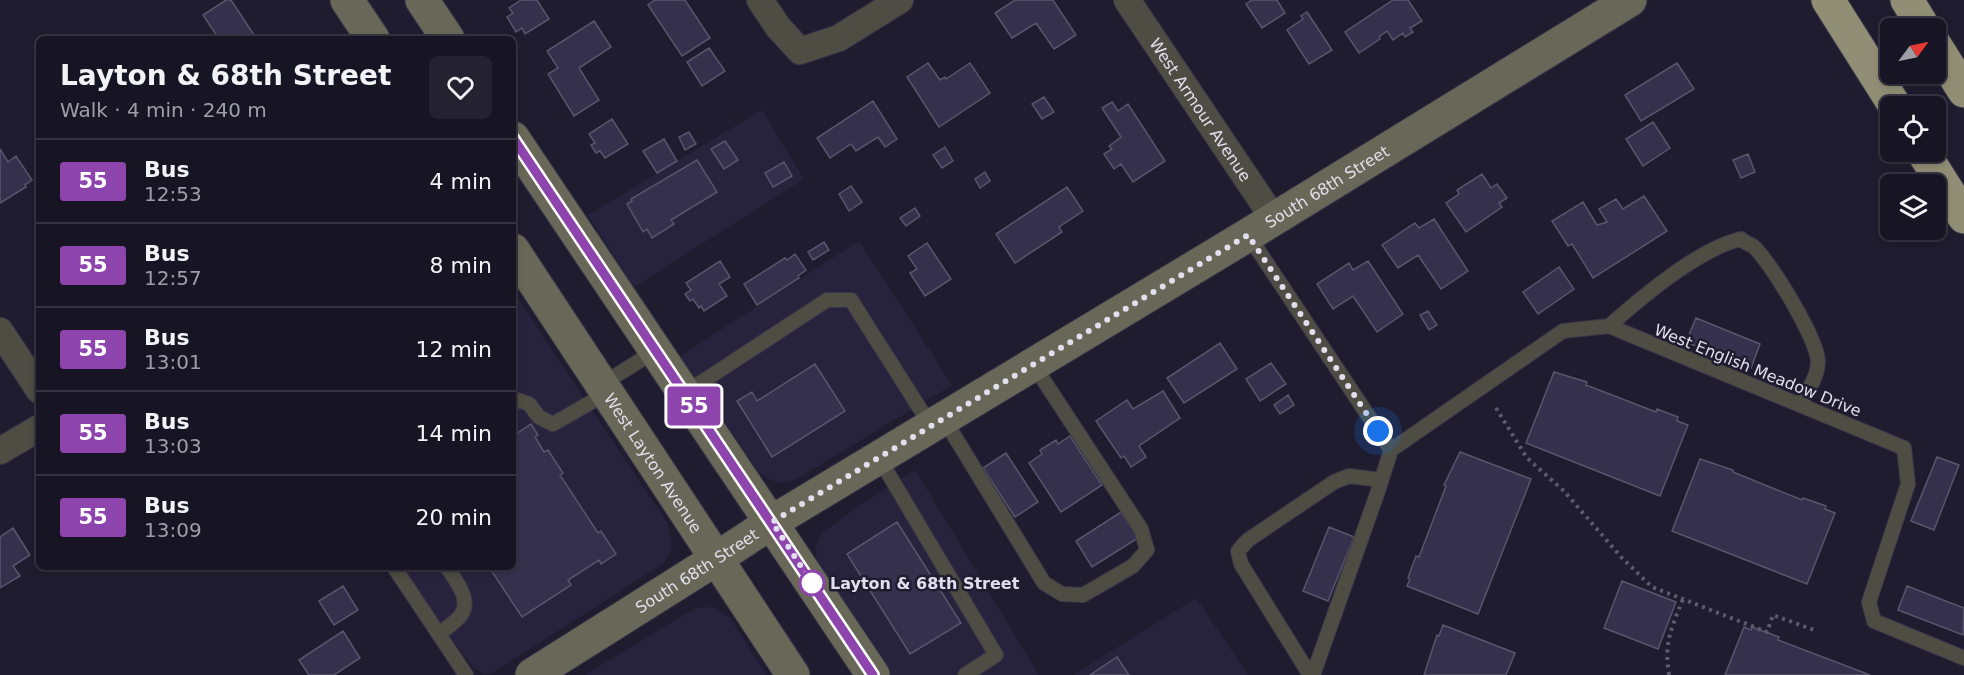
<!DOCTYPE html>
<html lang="en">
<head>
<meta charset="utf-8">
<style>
	:root { --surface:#171523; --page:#242230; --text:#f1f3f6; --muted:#9e9fa6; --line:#363441 }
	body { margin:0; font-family:"DejaVu Sans",sans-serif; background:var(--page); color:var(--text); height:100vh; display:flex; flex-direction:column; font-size:22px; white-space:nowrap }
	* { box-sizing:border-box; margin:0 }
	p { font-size:20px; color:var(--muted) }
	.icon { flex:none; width:33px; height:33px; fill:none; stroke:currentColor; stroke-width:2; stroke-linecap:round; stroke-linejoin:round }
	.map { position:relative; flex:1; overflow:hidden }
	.side { position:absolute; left:36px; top:36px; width:480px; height:534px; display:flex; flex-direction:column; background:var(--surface); border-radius:9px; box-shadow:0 3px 9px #0003,0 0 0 2px var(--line) }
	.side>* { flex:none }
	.badge { padding:0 12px; border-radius:4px; font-size:21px; line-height:39px }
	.needle { width:39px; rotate:57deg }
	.buttons { position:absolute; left:1880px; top:18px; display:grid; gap:12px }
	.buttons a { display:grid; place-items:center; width:66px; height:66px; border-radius:9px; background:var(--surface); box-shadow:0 3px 9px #0003,0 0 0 2px var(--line); font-size:30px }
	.you { position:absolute; width:30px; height:30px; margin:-15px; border:4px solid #fff; border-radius:50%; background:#1a73e8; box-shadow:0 0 0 9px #1a73e833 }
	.map>.badge { position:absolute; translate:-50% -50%; box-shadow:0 0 0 3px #fff }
	.round { display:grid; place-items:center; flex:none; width:63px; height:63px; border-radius:9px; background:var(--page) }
	.head { display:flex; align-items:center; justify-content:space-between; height:102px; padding:0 24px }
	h1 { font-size:28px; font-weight:800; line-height:45px }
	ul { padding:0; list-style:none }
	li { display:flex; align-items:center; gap:18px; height:84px; padding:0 24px; border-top:2px solid var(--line) }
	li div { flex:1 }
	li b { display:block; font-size:22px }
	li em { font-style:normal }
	li .badge { min-width:66px; font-weight:700; text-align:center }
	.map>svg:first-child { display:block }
</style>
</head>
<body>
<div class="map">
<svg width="1964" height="675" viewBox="0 0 1964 675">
	<rect width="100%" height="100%" fill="#1f1c2f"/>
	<path fill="#28233d" d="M762,110L804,179L634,287L588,215Z
		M859,241L952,385L797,479L782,483L768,479L758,471L680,356Z
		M513,291L667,523L672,542L669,553L664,563L494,672L485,674L473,667L432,613L401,567H513Z
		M915,470L1039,675H891L818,564L815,549L822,533L856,508Z
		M1196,598L1248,675H1073Z
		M715,607L730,618L767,675H585L680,617L697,608Z"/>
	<path fill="#35314c" stroke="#58556c" stroke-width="1.5" d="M226,0H231L256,38L219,39L203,15Z
		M521,0H537L549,19L525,34L522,28L516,32L507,17L513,13L509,8Z
		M655,0H685L710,38L682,56L648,5Z
		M1015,0H1053L1076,35L1054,49L1036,23L1012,38L995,13Z
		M1252,0H1277L1285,13L1262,28L1246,4Z
		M1393,0H1408L1422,21L1410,28L1413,32L1405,37L1403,33L1393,40L1387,31L1379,37L1380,39L1359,53L1345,32Z
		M1307,12L1332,50L1309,64L1287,30L1303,19L1301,16Z
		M594,21L611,47L579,68L599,100L574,116L548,74L558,68L547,51Z
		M709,48L725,71L702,86L687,62Z
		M928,63L940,80L945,77L946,79L970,63L990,93L939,127L907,77Z
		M1677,63L1694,89L1641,121L1625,95Z
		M1044,97L1054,112L1042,119L1032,104Z
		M873,101L897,139L885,147L878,137L856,151L851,144L830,158L817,138Z
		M1112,102L1118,111L1128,104L1165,161L1133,182L1121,164L1114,169L1104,154L1112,149L1109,146L1121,137L1102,108Z
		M612,119L628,144L605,158L600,151L596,153L591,145L595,143L589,134Z
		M1653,122L1670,148L1643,166L1626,139Z
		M689,132L696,144L685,150L679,137Z
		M664,139L677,161L657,173L643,151Z
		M725,141L738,160L724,169L711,149Z
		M945,147L953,161L942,168L933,155Z
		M0,149L8,162L16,156L32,180L25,185L26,187L0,203Z
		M1748,154L1755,172L1741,178L1733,160Z
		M697,160L717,192L671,220L674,224L652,238L647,229L643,232L627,204L632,201L631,199Z
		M784,162L792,176L773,187L765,173Z
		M985,172L990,181L980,188L975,179Z
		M1482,174L1491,188L1497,184L1507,198L1499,203L1502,207L1466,232L1446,203L1459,194L1457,190Z
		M851,186L862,202L849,211L839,194Z
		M1067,187L1083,211L1059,227L1062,232L1015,263L996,234Z
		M1644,196L1667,231L1593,278L1572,244L1568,246L1552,221L1583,202L1597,225L1607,222L1599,209L1616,199L1623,209Z
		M915,208L920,216L906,226L900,218Z
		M1434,219L1468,271L1441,289L1418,255L1398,268L1382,245L1415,223L1419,228Z
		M824,242L829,250L813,260L808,252Z
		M927,243L951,279L925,296L910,273L917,269L908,256Z
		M795,254L806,270L798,276L799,278L757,305L744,284L785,258L787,260Z
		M720,261L730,277L719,284L727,296L704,311L701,306L699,308L693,299L690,301L685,294L691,290L686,283Z
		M1368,261L1403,314L1377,332L1353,296L1333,309L1317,284L1349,263L1353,270Z
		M1559,267L1574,289L1538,314L1523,292Z
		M1428,311L1437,325L1429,330L1420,315Z
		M1696,318L1760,344L1751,368L1686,342Z
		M1220,343L1237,369L1184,403L1167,378Z
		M1271,363L1286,384L1260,401L1246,379Z
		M815,364L845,411L772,457L737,401L752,392L757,401Z
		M1554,372L1587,382L1586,385L1656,412L1657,409L1678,417L1677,421L1688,425L1660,496L1526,443Z
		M1163,391L1180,418L1139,446L1146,457L1131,467L1124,456L1121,458L1096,421L1127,400L1133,409Z
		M1288,395L1294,405L1280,414L1274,405Z
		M531,424L538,435L535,437L544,452L548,450L563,473L560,475L598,533L601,531L616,554L601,564L599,560L568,580L571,585L522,617L489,567H513V436Z
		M1070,436L1102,485L1061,512L1029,463L1042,454L1040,450L1056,440L1058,444Z
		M1460,452L1531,479L1478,614L1407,586L1410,579L1408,578L1416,556L1419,557L1446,486L1444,485Z
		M1006,453L1038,502L1015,517L983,468Z
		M1937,457L1959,465L1934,530L1911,521Z
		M1700,459L1733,470V472L1802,500L1803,498L1826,506L1825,509L1835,513L1807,584L1672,531Z
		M1121,512L1138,538L1092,567L1076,541Z
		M897,522L961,623L910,654L847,554Z
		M1329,527L1354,537L1328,601L1303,591Z
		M13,528L30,555L13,566L20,576L0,588V537Z
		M1622,581L1676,602L1658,649L1604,628Z
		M343,586L358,610L334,625L319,601Z
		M1907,586L1964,608L1963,635L1898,610Z
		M1443,625L1515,653L1506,675H1424L1437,635L1439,636Z
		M1744,627L1751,630L1752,627L1779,637L1778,640L1870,675H1725Z
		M343,631L360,658L334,675H309L299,660Z
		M1117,657L1129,675H1090Z"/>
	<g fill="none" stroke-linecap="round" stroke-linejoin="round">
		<defs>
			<path id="lane" d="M1248,235L1391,450
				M1609,326C1642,297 1698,249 1741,239C1744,242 1749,244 1753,246C1770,261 1819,341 1818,363C1817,378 1807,392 1800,405
				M601,385L655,351
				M685,393L827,300H851L931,426
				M513,404L518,400L529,404L539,417L553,424L607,393
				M944,419L1044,583L1062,594L1083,595L1133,566L1147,550L1141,529L1033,364
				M879,458L996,655L965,675
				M394,567L466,675
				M439,634C445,629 456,622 461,615C472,599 455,580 447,567
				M1310,675L1241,564L1238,551L1248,540L1334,482L1349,476L1381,480
				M1313,675L1377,494L1391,450L1563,331L1609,326L1904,448L1908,484L1869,602L1874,621L1964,658"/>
			<g id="street">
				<path d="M760,0L778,27L800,51L839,38L900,0"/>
				<path id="s1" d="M1127,0L1274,219"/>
				<path d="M0,331L39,390"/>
				<path d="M0,451L39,428"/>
			</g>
			<g id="secondary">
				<path d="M347,0L373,39"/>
				<path d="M422,0L448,39"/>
				<path d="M513,138L873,675"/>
				<path id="s2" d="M513,250L793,675"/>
				<path id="s3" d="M532,675L716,559L772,522L1248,235L1630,0"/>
			</g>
			<path id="highway" d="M1828,0L1895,106
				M1907,0L1924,28
				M1935,45L1964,91
				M1923,152L1964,217"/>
		</defs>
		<use href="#lane" stroke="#3a374a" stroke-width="16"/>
		<use href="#street" stroke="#3a374a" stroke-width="28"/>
		<use href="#secondary" stroke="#3a374a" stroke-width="35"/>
		<use href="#highway" stroke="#3a374a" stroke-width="35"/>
		<path stroke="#5d5b6c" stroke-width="4" stroke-dasharray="3 4.5" stroke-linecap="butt" d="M1496,408L1527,458L1564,491L1622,558L1652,587L1767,632L1773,615L1814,630
			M1669,675C1664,642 1671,629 1683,599"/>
		<use href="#lane" stroke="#4e4d43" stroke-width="14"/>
		<use href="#street" stroke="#4e4d43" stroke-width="26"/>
		<use href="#secondary" stroke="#696757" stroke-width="33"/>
		<use href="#highway" stroke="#908e74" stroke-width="33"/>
	</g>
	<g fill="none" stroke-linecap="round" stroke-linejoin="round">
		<defs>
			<path id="line" d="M513,138L873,675"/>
		</defs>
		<use href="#line" stroke="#fff" stroke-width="14"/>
		<use href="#line" stroke="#8e44ad" stroke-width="9"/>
		<path stroke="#e1dfed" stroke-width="6" stroke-dasharray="0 10.8" d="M812,583L772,522L1248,235L1378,431"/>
	</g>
	<circle fill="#fff" stroke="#8e44ad" stroke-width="3" cx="812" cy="583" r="12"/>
	<g text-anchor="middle" stroke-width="5" stroke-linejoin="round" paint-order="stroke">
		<g font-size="16" fill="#e1dfed" stroke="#1f1c2f">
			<text dy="6" stroke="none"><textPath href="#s1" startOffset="132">West Armour Avenue</textPath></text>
			<text dy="6" stroke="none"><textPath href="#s3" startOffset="933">South 68th Street</textPath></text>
			<text transform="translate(1758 370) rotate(22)" y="6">West English Meadow Drive</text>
			<text dy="6" stroke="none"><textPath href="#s2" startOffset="255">West Layton Avenue</textPath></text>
			<text dy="6" stroke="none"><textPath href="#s3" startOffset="195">South 68th Street</textPath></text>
		</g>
		<g font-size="16" font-weight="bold" fill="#e1dfed" stroke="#1f1c2f" text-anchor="start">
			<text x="830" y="589">Layton &amp; 68th Street</text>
		</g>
	</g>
</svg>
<div class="buttons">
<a><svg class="needle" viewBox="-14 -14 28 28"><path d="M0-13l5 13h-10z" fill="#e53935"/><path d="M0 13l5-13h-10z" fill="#9e9fa6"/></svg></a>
<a><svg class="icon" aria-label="locate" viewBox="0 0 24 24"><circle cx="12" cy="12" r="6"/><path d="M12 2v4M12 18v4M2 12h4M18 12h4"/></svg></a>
<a><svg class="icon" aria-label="layers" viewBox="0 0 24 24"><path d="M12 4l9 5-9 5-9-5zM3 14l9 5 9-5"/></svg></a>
</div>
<div class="you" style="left:1378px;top:431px"></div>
<b class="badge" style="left:694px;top:406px;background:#8e44ad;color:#fff">55</b>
<section class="side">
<div class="head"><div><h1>Layton &amp; 68th Street</h1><p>Walk · 4 min · 240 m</p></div><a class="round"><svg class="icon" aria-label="heart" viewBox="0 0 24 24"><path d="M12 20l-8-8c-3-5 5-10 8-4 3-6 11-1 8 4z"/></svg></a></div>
<ul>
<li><span class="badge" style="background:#8e44ad;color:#fff">55</span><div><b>Bus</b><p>12:53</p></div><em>4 min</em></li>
<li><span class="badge" style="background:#8e44ad;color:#fff">55</span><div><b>Bus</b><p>12:57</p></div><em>8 min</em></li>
<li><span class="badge" style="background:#8e44ad;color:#fff">55</span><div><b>Bus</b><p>13:01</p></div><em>12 min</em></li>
<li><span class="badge" style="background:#8e44ad;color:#fff">55</span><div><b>Bus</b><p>13:03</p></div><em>14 min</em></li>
<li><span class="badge" style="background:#8e44ad;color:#fff">55</span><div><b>Bus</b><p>13:09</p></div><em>20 min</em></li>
</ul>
</section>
</div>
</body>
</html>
